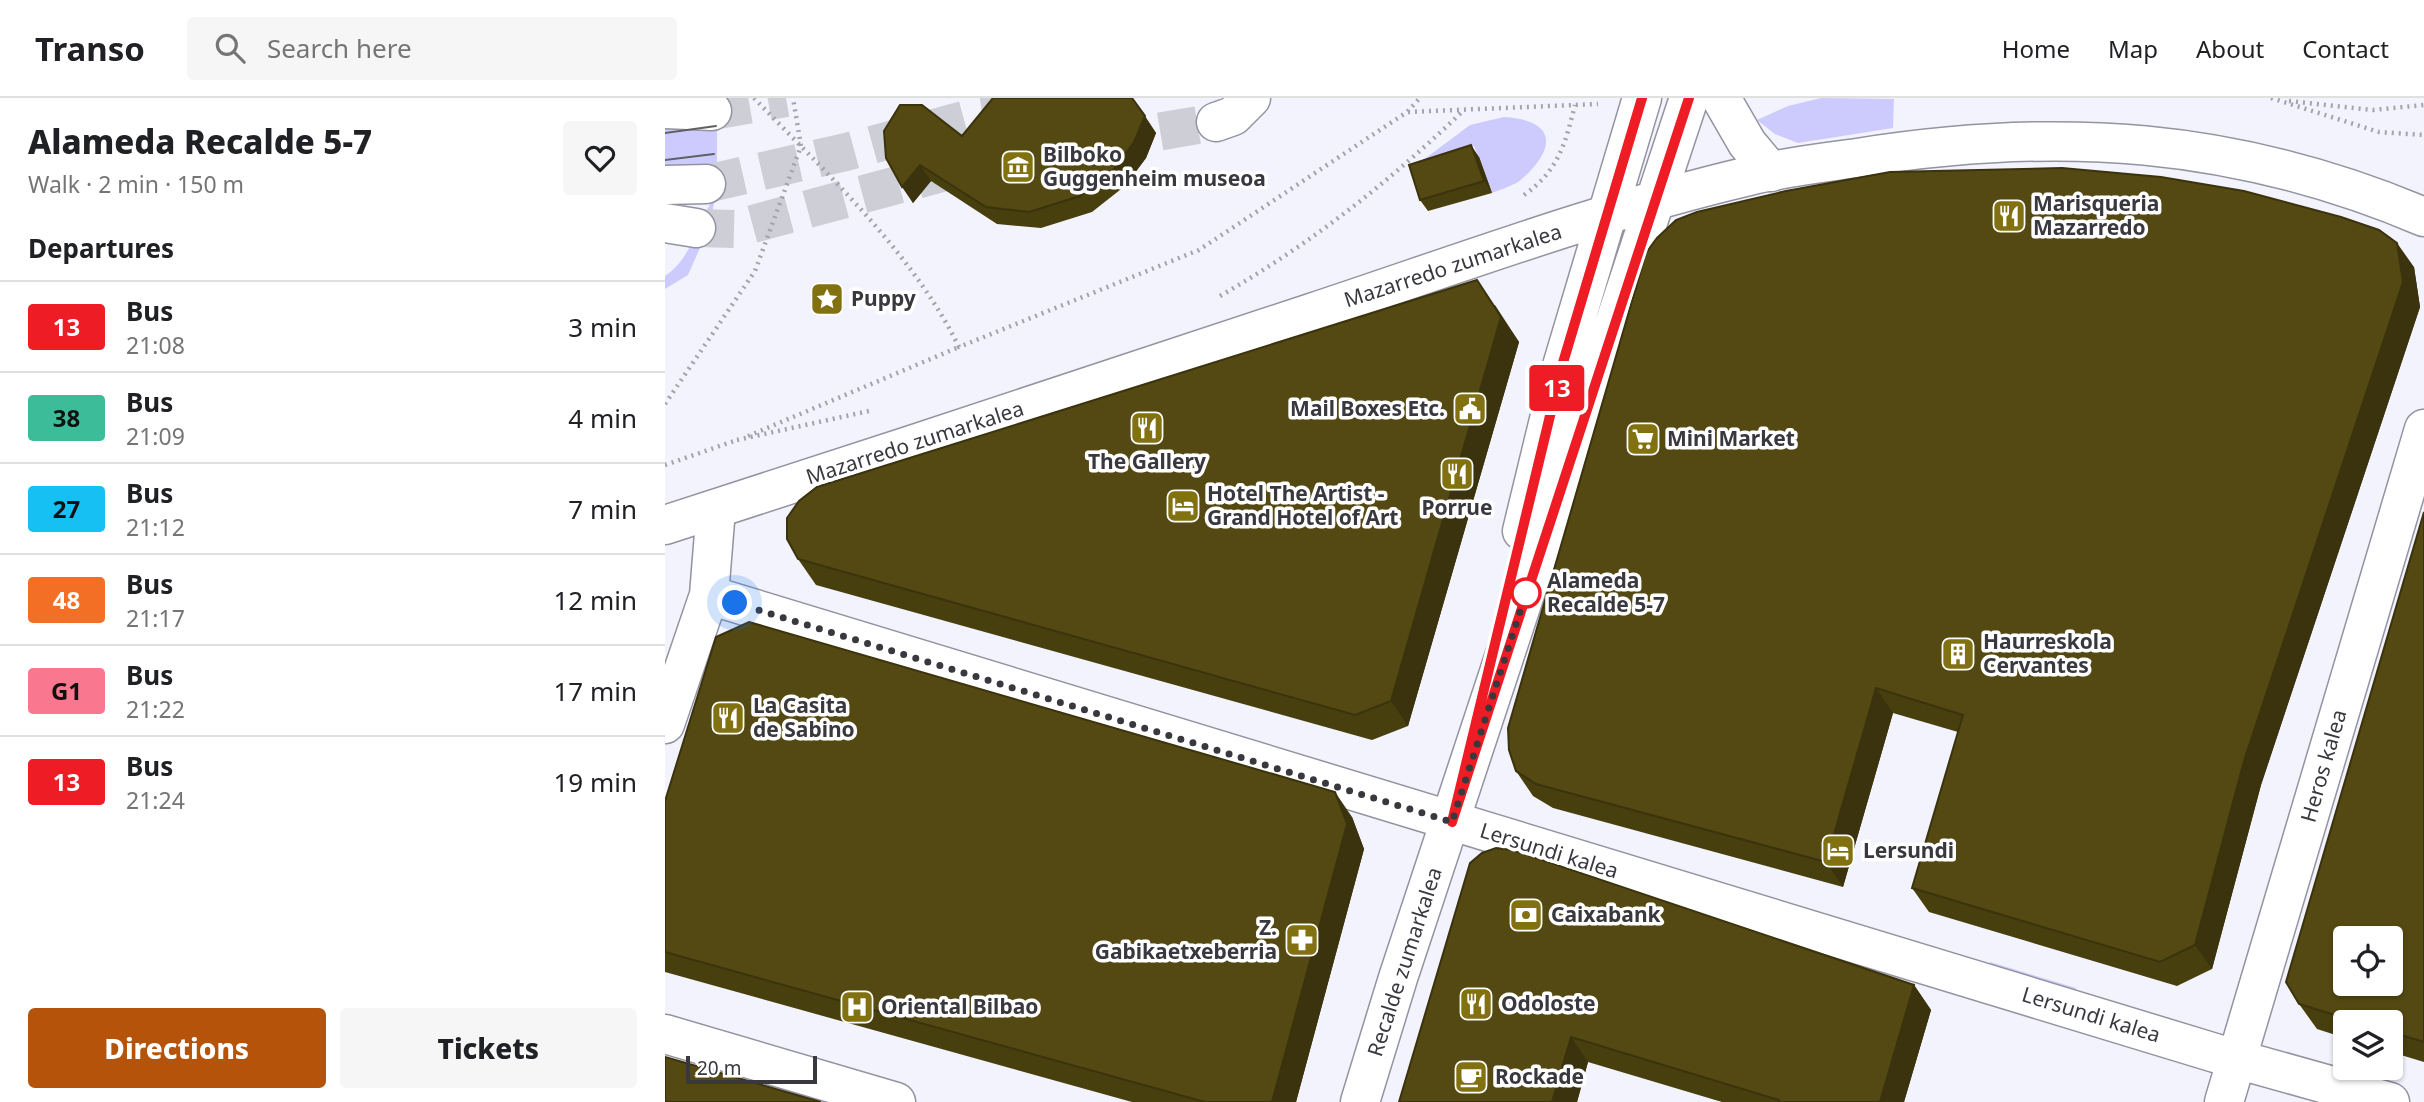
<!DOCTYPE html>
<html lang="en">
<head>
<meta charset="utf-8">
<style>
	:root { --surface:#fff; --page:#f6f6f6; --text:#202124; --muted:#757577; --line:#e0e0e0; --accent:#b45309 }
	body { margin:0; font-family:"Noto Sans",sans-serif; background:var(--page); color:var(--text); height:100vh; display:flex; flex-direction:column; font-size:26px; white-space:nowrap }
	* { box-sizing:border-box; margin:0 }
	p { font-size:23px; color:var(--muted) }
	.icon { flex:none; width:38px; height:38px; fill:none; stroke:currentColor; stroke-width:2; stroke-linecap:round; stroke-linejoin:round }
	.map { position:relative; flex:1; overflow:hidden }
	.sheet { display:flex; flex-direction:column; background:var(--surface); width:665px }
	.sheet>* { flex:none }
	.badge { padding:0 14px; border-radius:5px; font-size:24px; line-height:46px }
	.controls { position:absolute; left:1668px; top:828px; display:grid; gap:14px }
	.controls a { display:grid; place-items:center; width:70px; height:70px; border-radius:7px; background:var(--surface); box-shadow:0 2px 5px #0004; font-size:35px }
	.scale { position:absolute; left:21px; bottom:18px; width:131px; box-sizing:border-box; padding-left:7px; border:4px solid #38383e; border-top:0; font-size:19px; line-height:24px; white-space:nowrap; color:#38383e; -webkit-text-stroke:5px #fff; paint-order:stroke }
	.you { position:absolute; width:35px; height:35px; margin:-18px; border:5px solid #fff; border-radius:50%; background:#1a73e8; box-shadow:0 0 0 10px #1a73e833 }
	.map>.badge { position:absolute; translate:-50% -50%; box-shadow:0 0 0 4px #fff }
	h2 { padding:0 28px; font-size:26px; line-height:63px }
	.round { display:grid; place-items:center; flex:none; width:74px; height:74px; border-radius:7px; background:var(--page) }
	.head { display:flex; align-items:center; justify-content:space-between; height:119px; padding:0 28px }
	h1 { font-size:33px; font-weight:800; line-height:52px }
	.primary-button { display:flex; gap:14px; margin-top:auto; padding:14px 28px }
	.primary-button a { flex:1; height:80px; border-radius:7px; background:var(--accent); color:#fff; font-size:28px; font-weight:800; line-height:80px; text-align:center }
	.primary-button a+a { background:var(--page); color:var(--text) }
	ul { padding:0; list-style:none }
	li { display:flex; align-items:center; gap:21px; height:91px; padding:0 28px; border-top:2px solid var(--line) }
	li div { flex:1 }
	li b { display:block; font-size:26px }
	li em { font-style:normal }
	li .badge { min-width:77px; font-weight:700; text-align:center }
	header { display:flex; align-items:center; gap:42px; box-sizing:border-box; height:98px; padding:0 35px; background:var(--surface); border-bottom:2px solid var(--line) }
	header strong { font-size:33px }
	nav { display:flex; gap:38px; margin-inline-start:auto; font-size:24px }
	.search { width:490px; height:63px; background:var(--page); display:flex; align-items:center; gap:18px; box-sizing:border-box; padding:0 24px; border-radius:7px; color:var(--muted); font-size:26px }
	main { display:flex; flex:1; min-height:0 }
	.map>svg:first-child { display:block }
</style>
</head>
<body>
<header>
<strong>Transo</strong>
<div class="search"><svg class="icon" aria-label="search" viewBox="0 0 24 24"><circle cx="10" cy="10" r="6"/><path d="M15 15l6 6"/></svg>Search here</div>
<nav><a>Home</a><a>Map</a><a>About</a><a>Contact</a></nav>
</header>
<main>
<section class="sheet">
<div class="head"><div><h1>Alameda Recalde 5-7</h1><p>Walk · 2 min · 150 m</p></div><a class="round"><svg class="icon" aria-label="heart" viewBox="0 0 24 24"><path d="M12 20l-8-8c-3-5 5-10 8-4 3-6 11-1 8 4z"/></svg></a></div>
<h2>Departures</h2>
<ul>
<li><span class="badge" style="background:#ee1c25;color:#fff">13</span><div><b>Bus</b><p>21:08</p></div><em>3 min</em></li>
<li><span class="badge" style="background:#3cbc99;color:#111">38</span><div><b>Bus</b><p>21:09</p></div><em>4 min</em></li>
<li><span class="badge" style="background:#16c0f3;color:#111">27</span><div><b>Bus</b><p>21:12</p></div><em>7 min</em></li>
<li><span class="badge" style="background:#f36f26;color:#fff">48</span><div><b>Bus</b><p>21:17</p></div><em>12 min</em></li>
<li><span class="badge" style="background:#f9778f;color:#111">G1</span><div><b>Bus</b><p>21:22</p></div><em>17 min</em></li>
<li><span class="badge" style="background:#ee1c25;color:#fff">13</span><div><b>Bus</b><p>21:24</p></div><em>19 min</em></li>
</ul>
<div class="primary-button"><a>Directions</a><a>Tickets</a></div>
</section>
<div class="map">
<svg width="1759" height="1004" viewBox="0 0 1759 1004">
	<rect width="100%" height="100%" fill="#f3f3fd"/>
	<path fill="#cdcbfe" d="M1156,0L1229,1L1228,30L1133,45L1110,36L1092,22L1123,8Z
		M839,19C890,22 893,49 857,81C850,87 837,91 827,95L809,48L754,65L805,27Z
		M0,22L52,24V70L0,73Z
		M51,94L45,127L23,177L0,191V178C26,161 35,123 51,94Z
		M1325,864L1411,890L1409,896L1323,869Z"/>
	<g fill="none" stroke-linecap="round" stroke-linejoin="round">
		<path stroke="#ceced7" stroke-width="38" stroke-dasharray="38 19" stroke-linecap="butt" d="M47,13L121,0
			M439,43L551,24
			M41,86L181,54L302,21L431,0
			M31,130L69,131L288,72"/>
		<defs>
			<path id="minor" d="M1056,0L1082,45L1106,74
				M0,11L47,13
				M551,24L568,18L586,0
				M0,87L41,86
				M0,125L31,130
				M44,497L1550,955L1725,1004
				M0,626L44,497L51,411
				M0,936L231,1004
				M1559,1004L1759,331"/>
			<path id="major" d="M0,427C216,358 430,286 646,215C791,167 935,113 1084,78C1119,69 1156,65 1192,60C1393,28 1570,39 1759,119
				M857,433L897,268L977,0
				M695,1004L733,880L1024,0"/>
		</defs>
		<use href="#minor" stroke="#9393a1" stroke-width="41"/>
		<use href="#major" stroke="#9393a1" stroke-width="41"/>
		<path stroke="#a3a3ac" stroke-width="4.5" stroke-dasharray="2 5" stroke-linecap="butt" d="M89,0C162,76 247,154 294,249L534,152L742,14L755,0
			M1606,0L1714,34L1759,37
			M1624,3L1708,12L1759,7
			M743,14L933,6
			M859,97C894,72 900,46 910,7
			M555,198C647,145 723,85 799,12
			M0,306L90,173L136,48L128,0
			M83,338L294,249
			M72,342L204,313
			M0,367L72,342"/>
		<use href="#minor" stroke="#fff" stroke-width="38"/>
		<use href="#major" stroke="#fff" stroke-width="38"/>
		<path stroke="#5f5f66" stroke-width="2" d="M0,35L51,28
			M0,62L49,56"/>
	</g>
	<path fill="#483f0f" d="M471,6L491,35L481,60L460,88L427,114L376,130L332,126L266,83L248,105L221,60L297,38Z
		M814,59L827,95L763,113L755,102Z
		M1749,169L1755,209L1596,687L1547,871L1512,888L1264,814L1247,790L1293,634L1228,615L1178,789L888,710L868,698L851,673Z
		M830,207L854,244L743,628L707,642L151,487L133,461Z
		M1759,414V964L1726,954V924H1680V940L1652,931L1634,906Z
		M0,703L687,719L699,751L631,1004H467L0,874Z
		M805,765L1249,887L1266,912L1239,1004H1057L923,964L912,1004Z"/>
	<path fill="#3b330d" d="M480,18L491,35L481,60L460,88L448,72Z
		M806,47L814,59L827,95L819,83Z
		M255,67L266,83L248,105L237,89Z
		M1732,145L1749,169L1755,209L1596,687L1547,871L1530,847L1579,663Z
		M812,182L854,244L743,628L726,603Z
		M1211,590L1228,615L1178,789L1161,764Z
		M670,694L687,719L699,751L631,1004H607Z
		M1249,887L1266,912L1239,1004H1215Z
		M906,939L923,964L912,1004H887Z"/>
	<path fill="#544912" stroke="#3b330d" stroke-width="2" fill-rule="evenodd" d="M328,0H467L480,18L469,44L448,72L415,98L364,114L321,109L255,67L237,89L221,60L219,33L235,7H257L297,38Z
		M806,47L819,83L755,102L744,67Z
		M1397,70L1496,79L1579,93L1676,119L1714,132L1732,145L1738,184L1579,663L1530,847L1495,864L1247,790L1298,617L1211,590L1161,764L871,686L851,673L844,652L843,630L981,155L992,140L1011,122L1032,114L1121,93L1225,74Z
		M812,182L836,219L726,603L690,617L133,461L122,441V420L134,403L152,389Z
		M1759,414V944L1726,934V924H1693L1634,906L1621,884ZM1680,840H1726V886H1680Z
		M84,524L670,694L682,726L607,1004H540L0,854V703L51,539Z
		M831,750L847,752L1249,887L1215,1004H1113L1114,1002L906,939L887,1004H734L805,765L817,755Z
		M0,959L156,1004H0Z"/>
	<g fill="none" stroke-linecap="round" stroke-linejoin="round">
		<defs>
			<path id="line" d="M977,0L897,268L787,724L1024,0"/>
		</defs>
		<use href="#line" stroke="#fff" stroke-width="16"/>
		<use href="#line" stroke="#ee1c25" stroke-width="10"/>
		<path stroke="#38383e" stroke-width="7" stroke-dasharray="0 12.6" d="M70,505L787,724L861,495"/>
	</g>
	<defs>
		<symbol id="museum-square" viewBox="-11 -11 22 22"><rect x="-9" y="-9" width="18" height="18" rx="4" fill="#827110" stroke="#fff"/><path d="M0-6L6-3V-2H-6V-3ZM-5-1h2V3h-2ZM-1-1h2V3h-2ZM3-1h2V3H3ZM-6 4H6V6H-6Z" fill="#fff"/></symbol>
		<symbol id="restaurant-square" viewBox="-11 -11 22 22"><rect x="-9" y="-9" width="18" height="18" rx="4" fill="#827110" stroke="#fff"/><path d="M-5-6h1v4h1v-4h1v4h1v-4h1v5L-1.5 .5V6h-2V.5L-5-1ZM5-6V6H3V1.5H1.5Q1.5-4 5-6Z" fill="#fff"/></symbol>
		<symbol id="sight-square" viewBox="-11 -11 22 22"><rect x="-9" y="-9" width="18" height="18" rx="4" fill="#827110" stroke="#fff"/><path d="M0-6L1.8-2.2L6-1.7L2.9 1.2L3.7 5.4L0 3.3L-3.7 5.4L-2.9 1.2L-6-1.7L-1.8-2.2Z" fill="#fff"/></symbol>
		<symbol id="civic-square" viewBox="-11 -11 22 22"><rect x="-9" y="-9" width="18" height="18" rx="4" fill="#827110" stroke="#fff"/><path d="M-.6-6.5H3V-4.5H.6V-3L4-1V1h2V6H-6V1h2V-1L-.6-3ZM-1.2 2.5V6h2.4V2.5Z" fill="#fff"/></symbol>
		<symbol id="supermarket-square" viewBox="-11 -11 22 22"><rect x="-9" y="-9" width="18" height="18" rx="4" fill="#827110" stroke="#fff"/><path d="M-6-5.5h2.5l.6 2H6L4.5 2H-2.5L-4.4-4H-6ZM-1.5 3.2a1.3 1.3 0 1 0 .1 0ZM3 3.2a1.3 1.3 0 1 0 .1 0Z" fill="#fff"/></symbol>
		<symbol id="hotel-square" viewBox="-11 -11 22 22"><rect x="-9" y="-9" width="18" height="18" rx="4" fill="#827110" stroke="#fff"/><path d="M-6-4.5h1.5V1H6V5H4.5V3h-9V5H-6ZM-4 0a1.8 1.8 0 1 1 3.6 0ZM.5 0V-2.5h3Q6-2.5 6 0Z" fill="#fff"/></symbol>
		<symbol id="building-square" viewBox="-11 -11 22 22"><rect x="-9" y="-9" width="18" height="18" rx="4" fill="#827110" stroke="#fff"/><path d="M-4-6H4V6H1V3H-1V6H-4ZM-2.5-4.3h1.7v1.8h-1.7ZM.8-4.3h1.7v1.8H.8ZM-2.5-1h1.7V.8h-1.7ZM.8-1h1.7V.8H.8Z" fill="#fff"/></symbol>
		<symbol id="bank-square" viewBox="-11 -11 22 22"><rect x="-9" y="-9" width="18" height="18" rx="4" fill="#827110" stroke="#fff"/><path d="M-6-4H6V4H-6ZM0-2.3a2.3 2.3 0 1 0 0 4.6a2.3 2.3 0 1 0 0-4.6Z" fill="#fff"/></symbol>
		<symbol id="pharmacy-square" viewBox="-11 -11 22 22"><rect x="-9" y="-9" width="18" height="18" rx="4" fill="#827110" stroke="#fff"/><path d="M-2-6h4v4h4v4h-4v4h-4v-4h-4v-4h4Z" fill="#fff"/></symbol>
		<symbol id="hospital-square" viewBox="-11 -11 22 22"><rect x="-9" y="-9" width="18" height="18" rx="4" fill="#827110" stroke="#fff"/><path d="M-5-5h3v3.5h4V-5h3V5h-3V1.5h-4V5h-3Z" fill="#fff"/></symbol>
		<symbol id="cafe-square" viewBox="-11 -11 22 22"><rect x="-9" y="-9" width="18" height="18" rx="4" fill="#827110" stroke="#fff"/><path d="M-5.5-4.5H6V0H3Q3 3.5 0 3.5H-2.5Q-5.5 3.5-5.5 0ZM3-3.2v2h1.7v-2ZM-6 4.5H4V6H-6Z" fill="#fff"/></symbol>
	</defs>
	<g fill-rule="evenodd">
		<use href="#museum-square" x="334" y="50" width="38" height="38"/>
		<use href="#restaurant-square" x="1325" y="99" width="38" height="38"/>
		<use href="#sight-square" x="143" y="182" width="38" height="38"/>
		<use href="#civic-square" x="786" y="292" width="38" height="38"/>
		<use href="#restaurant-square" x="463" y="311" width="38" height="38"/>
		<use href="#supermarket-square" x="959" y="322" width="38" height="38"/>
		<use href="#restaurant-square" x="773" y="357" width="38" height="38"/>
		<use href="#hotel-square" x="499" y="389" width="38" height="38"/>
		<use href="#building-square" x="1274" y="537" width="38" height="38"/>
		<use href="#restaurant-square" x="44" y="601" width="38" height="38"/>
		<use href="#hotel-square" x="1154" y="734" width="38" height="38"/>
		<use href="#bank-square" x="842" y="798" width="38" height="38"/>
		<use href="#pharmacy-square" x="618" y="823" width="38" height="38"/>
		<use href="#restaurant-square" x="792" y="887" width="38" height="38"/>
		<use href="#hospital-square" x="173" y="890" width="38" height="38"/>
		<use href="#cafe-square" x="787" y="960" width="38" height="38"/>
	</g>
	<circle fill="#fff" stroke="#ee1c25" stroke-width="3.5" cx="861" cy="495" r="14"/>
	<g text-anchor="middle" stroke-width="7" stroke-linejoin="round" paint-order="stroke">
		<g font-size="21" font-weight="bold" fill="#38383e" stroke="#fff" text-anchor="start">
			<text x="378" y="64">Bilboko<tspan x="378" dy="24">Guggenheim museoa</tspan></text>
			<text x="1368" y="113">Marisqueria<tspan x="1368" dy="24">Mazarredo</tspan></text>
			<text x="186" y="208">Puppy</text>
			<text x="780" y="318" text-anchor="end">Mail Boxes Etc.</text>
			<text x="1002" y="348">Mini Market</text>
			<text x="482" y="371" text-anchor="middle">The Gallery</text>
			<text x="542" y="403">Hotel The Artist -<tspan x="542" dy="24">Grand Hotel of Art</tspan></text>
			<text x="792" y="417" text-anchor="middle">Porrue</text>
			<text x="1318" y="551">Haurreskola<tspan x="1318" dy="24">Cervantes</tspan></text>
			<text x="88" y="615">La Casita<tspan x="88" dy="24">de Sabino</tspan></text>
			<text x="1198" y="760">Lersundi</text>
			<text x="886" y="824">Caixabank</text>
			<text x="612" y="837" text-anchor="end">Z.<tspan x="612" dy="24">Gabikaetxeberria</tspan></text>
			<text x="836" y="913">Odoloste</text>
			<text x="216" y="916">Oriental Bilbao</text>
			<text x="830" y="986">Rockade</text>
		</g>
		<g font-size="21" fill="#38383e" stroke="#fff">
			<text transform="translate(788 168) rotate(-18)" y="7">Mazarredo zumarkalea</text>
			<text transform="translate(250 345) rotate(-18)" y="7">Mazarredo zumarkalea</text>
			<text transform="translate(1659 668) rotate(-74)" y="7">Heros kalea</text>
			<text transform="translate(884 753) rotate(17)" y="7">Lersundi kalea</text>
			<text transform="translate(740 864) rotate(-72)" y="7">Recalde zumarkalea</text>
			<text transform="translate(1426 917) rotate(17)" y="7">Lersundi kalea</text>
		</g>
		<g font-size="21" font-weight="bold" fill="#38383e" stroke="#fff" text-anchor="start">
			<text x="882" y="490">Alameda<tspan x="882" dy="24">Recalde 5-7</tspan></text>
		</g>
	</g>
</svg>
<div class="controls">
<a><svg class="icon" aria-label="locate" viewBox="0 0 24 24"><circle cx="12" cy="12" r="6"/><path d="M12 2v4M12 18v4M2 12h4M18 12h4"/></svg></a>
<a><svg class="icon" aria-label="layers" viewBox="0 0 24 24"><path d="M12 4l9 5-9 5-9-5zM3 14l9 5 9-5"/></svg></a>
</div>
<div class="scale">20 m</div>
<div class="you" style="left:70px;top:505px"></div>
<b class="badge" style="left:892px;top:290px;background:#ee1c25;color:#fff">13</b>
</div>
</main>
</body>
</html>
